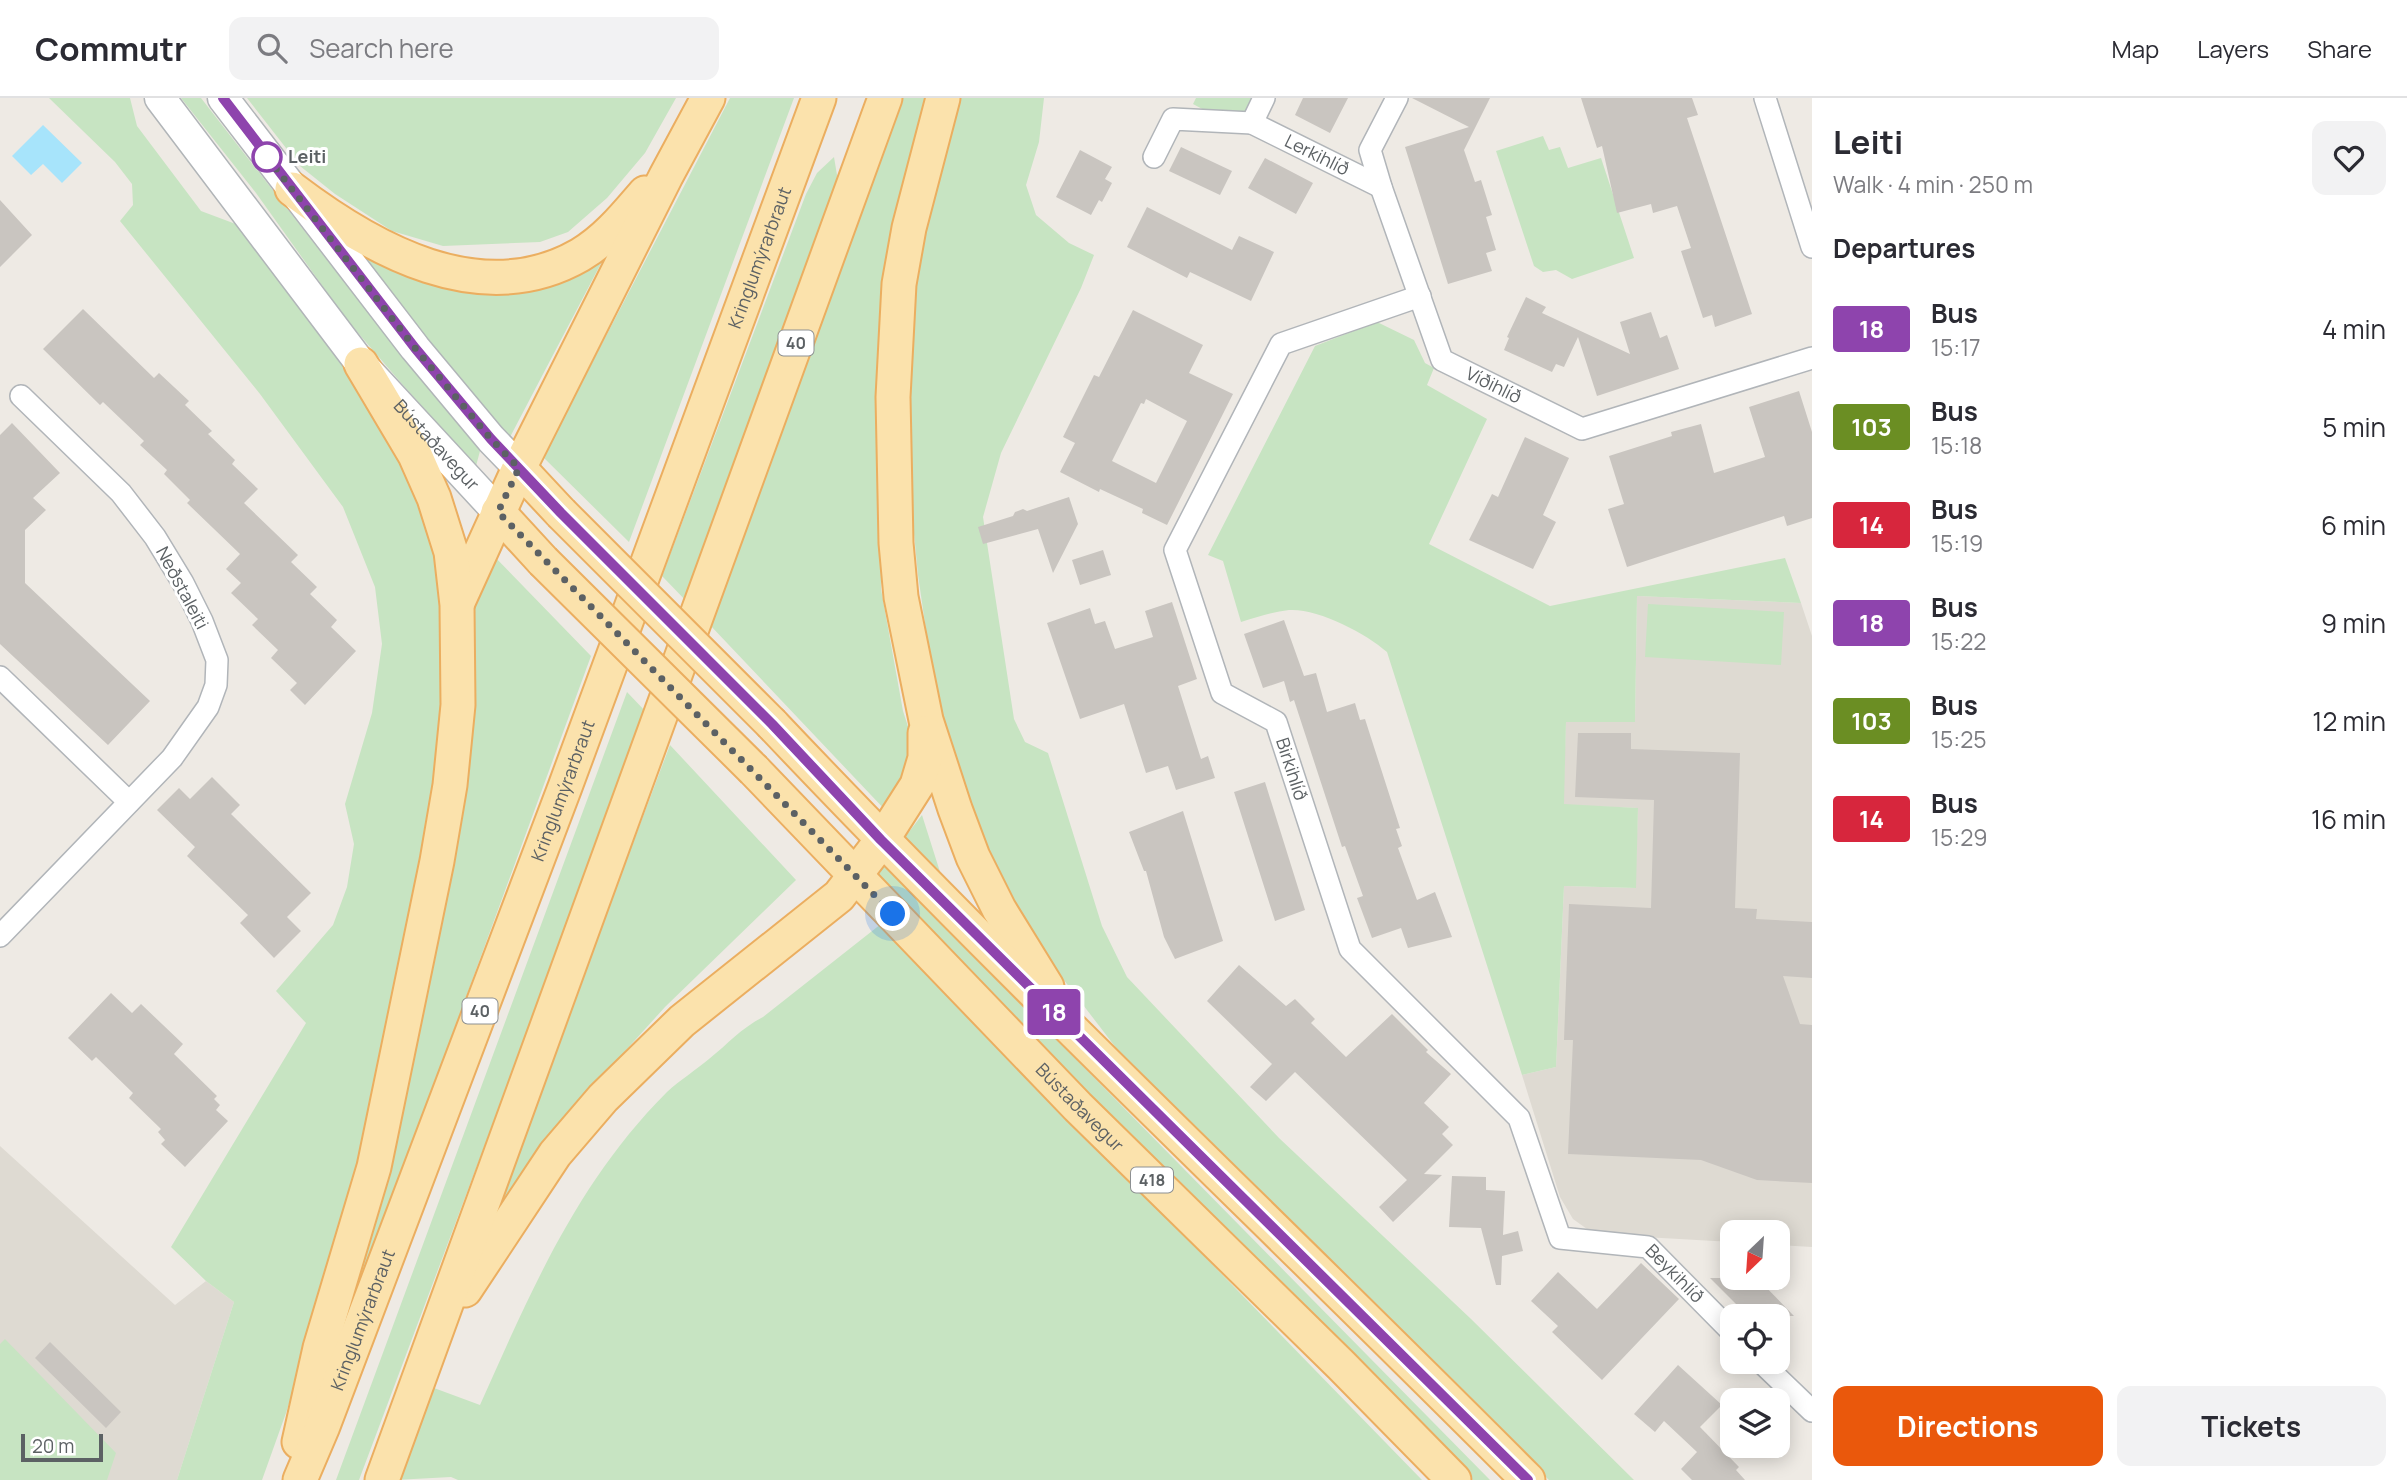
<!DOCTYPE html>
<html lang="en">
<head>
<meta charset="utf-8">
<style>
	:root { --surface:#fff; --page:#f2f2f3; --text:#2b2b33; --muted:#7c7c81; --line:#e1e1e2; --accent:#ea580c }
	body { margin:0; font-family:Manrope,sans-serif; background:var(--page); color:var(--text); height:100vh; display:flex; flex-direction:column; font-size:26px; white-space:nowrap }
	* { box-sizing:border-box; margin:0 }
	p { font-size:23px; color:var(--muted) }
	.icon { flex:none; width:38px; height:38px; fill:none; stroke:currentColor; stroke-width:2; stroke-linecap:round; stroke-linejoin:round }
	.map { position:relative; flex:1; overflow:hidden }
	.drawer { display:flex; flex-direction:column; background:var(--surface); width:595px }
	.drawer>* { flex:none }
	.badge { padding:0 14px; border-radius:5px; font-size:24px; line-height:46px }
	.needle { width:46px; rotate:205deg }
	.buttons { position:absolute; left:1720px; top:1122px; display:grid; gap:14px }
	.buttons a { display:grid; place-items:center; width:70px; height:70px; border-radius:14px; background:var(--surface); box-shadow:0 4px 18px #0003; font-size:35px }
	.scale { position:absolute; left:21px; bottom:18px; width:82px; box-sizing:border-box; padding-left:7px; border:4px solid #5c6164; border-top:0; font-size:19px; line-height:24px; white-space:nowrap; color:#5c6164; -webkit-text-stroke:5px #fff; paint-order:stroke }
	.you { position:absolute; width:35px; height:35px; margin:-18px; border:5px solid #fff; border-radius:50%; background:#1a73e8; box-shadow:0 0 0 10px #1a73e833 }
	.map>.badge { position:absolute; translate:-50% -50%; box-shadow:0 0 0 4px #fff }
	h2 { padding:0 21px; font-size:26px; line-height:63px }
	.round { display:grid; place-items:center; flex:none; width:74px; height:74px; border-radius:14px; background:var(--page) }
	.head { display:flex; align-items:center; justify-content:space-between; height:119px; padding:0 21px }
	h1 { font-size:33px; font-weight:700; line-height:52px }
	.action { display:flex; gap:14px; margin-top:auto; padding:14px 21px }
	.action a { flex:1; height:80px; border-radius:14px; background:var(--accent); color:#fff; font-size:28px; font-weight:700; line-height:80px; text-align:center }
	.action a+a { background:var(--page); color:var(--text) }
	ul { padding:0; list-style:none }
	li { display:flex; align-items:center; gap:21px; height:98px; padding:0 21px }
	li div { flex:1 }
	li b { display:block; font-size:26px }
	li em { font-style:normal }
	li .badge { min-width:77px; font-weight:700; text-align:center }
	header { display:flex; align-items:center; gap:42px; box-sizing:border-box; height:98px; padding:0 35px; background:var(--surface); border-bottom:2px solid var(--line) }
	header strong { font-size:33px }
	nav { display:flex; gap:38px; margin-inline-start:auto; font-size:24px }
	.search { width:490px; height:63px; background:var(--page); display:flex; align-items:center; gap:18px; box-sizing:border-box; padding:0 24px; border-radius:14px; color:var(--muted); font-size:26px }
	main { display:flex; flex:1; min-height:0 }
	.map>svg:first-child { display:block }
</style>
</head>
<body>
<header>
<strong>Commutr</strong>
<div class="search"><svg class="icon" aria-label="search" viewBox="0 0 24 24"><circle cx="10" cy="10" r="6"/><path d="M15 15l6 6"/></svg>Search here</div>
<nav><a>Map</a><a>Layers</a><a>Share</a></nav>
</header>
<main>
<div class="map">
<svg width="1812" height="1382" viewBox="0 0 1812 1382">
	<rect width="100%" height="100%" fill="#eeeae4"/>
	<path fill="#dedad2" d="M1637,498L1801,505L1812,538V1149L1778,1147V1134H1732V1144L1609,1137L1587,1131L1573,1121L1560,1099L1522,977L1556,969L1564,788L1635,790L1638,710L1563,707L1566,624H1635Z
		M0,1048L175,1207L206,1183L234,1204L177,1382H0Z"/>
	<path fill="#c7e4c2" d="M49,0H130L137,28L201,113L241,128L352,280L399,356L426,418L443,483L447,641L352,1101L286,1315L262,1382H177L234,1204L206,1183L171,1149L306,925L276,893L333,827L347,789L354,746L345,706L372,615L382,546L375,489L343,409L260,296L120,123L133,107L132,86L115,64Z
		M181,0H201L352,194L480,353L476,368L402,286L346,221L256,95Z
		M247,0H676L645,55L607,100L568,134L540,144L443,148L392,133L335,96L300,68Z
		M730,0H794L629,444L543,359Z
		M899,0H928L880,359L881,491L903,613L914,647L913,670L888,715L709,526Z
		M954,0H1044L1039,44L1026,87L1036,117L1069,145L1094,157L1081,190L1001,355L983,419L1014,621L1025,644L1048,655L1102,828L1127,879L1279,1040L1470,1220L1634,1382H1549L1130,968L1057,873L1017,812L977,726L939,622L918,477L903,320L912,219L929,93Z
		M1196,0H1258L1251,13H1206L1193,6Z
		M1543,38L1549,52L1560,49L1568,70L1601,60L1634,160L1572,181L1556,172L1543,174L1534,168L1496,53Z
		M834,59L837,77L835,108L691,508L662,478L806,96L817,75Z
		M353,148L522,191L567,182L608,152L509,341Z
		M1377,224L1414,242L1425,265L1434,270L1427,287L1487,321L1429,446L1550,508L1785,460L1801,505L1637,498L1635,624H1566L1564,706L1638,710L1636,790L1564,788L1556,969L1522,977L1387,554C1366,535 1317,510 1289,512C1272,514 1257,519 1241,524L1223,463L1208,457L1315,248Z
		M490,454L591,558L333,1262L433,839L470,665L471,495Z
		M1648,506L1784,514L1781,567L1645,559Z
		M627,594L647,615L359,1382H336Z
		M670,647L796,782L665,909L588,994L481,1148Z
		M922,717L941,777L905,739Z
		M884,766L1490,1382H1473L1123,1033L873,778Z
		M881,826L1422,1382H458L451,1379L395,1382L434,1290L480,1307C531,1193 577,1084 667,994C680,982 696,972 709,961C729,945 740,931 763,919Z
		M5,1241L116,1355L107,1382H0V1246Z"/>
	<path fill="#a7e4fb" d="M43,27L82,65L62,85L43,66L31,77L12,58Z"/>
	<path fill="#c9c5c0" fill-rule="evenodd" d="M1303,0H1348L1330,35L1295,17Z
		M1412,0H1490L1464,52L1475,84L1481,82L1492,117L1486,119L1496,152L1486,155L1492,173L1448,186L1405,49L1469,29Z
		M1581,0H1692L1698,17L1687,20L1752,216L1715,229L1712,217L1703,220L1681,153L1691,150L1677,108L1653,115L1651,106L1617,115L1602,48L1597,50Z
		M1181,49L1232,73L1220,97L1169,73Z
		M1080,52L1112,69L1105,81L1112,85L1102,104L1099,102L1091,117L1056,99Z
		M1265,60L1313,85L1296,116L1248,90Z
		M0,102L32,137L0,169Z
		M1147,109L1232,152L1239,138L1274,154L1251,203L1190,174L1187,180L1127,149Z
		M1526,199L1546,209L1542,215L1630,256L1620,224L1651,214L1660,240L1667,237L1679,271L1597,298L1578,239L1564,269L1556,266L1552,274L1504,252L1509,240L1507,239Z
		M83,211L154,280L159,275L189,303L185,307L212,333L208,336L235,362L232,366L258,391L244,405L298,457L291,464L317,489L310,496L337,522L331,529L356,553L305,607L290,592L297,585L271,560L278,552L252,527L258,521L231,495L241,485L226,471L240,456L187,405L190,402L164,376L167,372L140,347L144,343L103,304L100,307L43,251Z
		M1133,212L1203,247L1189,275L1233,296L1167,427L1142,415L1143,411L1100,391L1099,394L1060,374L1075,345L1063,339L1094,277L1099,279ZM1146,301L1187,323L1156,385L1112,363L1141,305L1144,306Z
		M1799,293L1812,334V420L1787,428L1784,418L1627,469L1608,411L1624,406L1609,358L1672,338L1671,334L1701,326L1714,375L1765,359L1749,309Z
		M12,325L60,375L33,400L46,412L25,432V485L150,603L108,647L0,546V337Z
		M1525,339L1569,360L1543,417L1556,424L1533,471L1469,442L1492,396L1498,399Z
		M1069,399L1078,426L1053,475L1038,431L983,446L978,429L1013,418L1015,414L1023,411L1027,413Z
		M1103,452L1111,477L1080,487L1072,462Z
		M1172,504L1197,581L1178,588L1201,661L1208,658L1215,680L1176,692L1168,668L1146,675L1124,606L1080,621L1047,525L1090,510L1095,526L1105,523L1115,551L1153,539L1145,513Z
		M1284,522L1304,578L1316,575L1327,614L1355,605L1360,622L1365,621L1400,730L1396,731L1402,748L1398,750L1417,802L1435,794L1452,839L1408,850L1401,830L1372,840L1357,800L1363,798L1345,748L1342,749L1294,602L1290,604L1284,583L1263,590L1244,536Z
		M1578,635H1631V651L1740,655L1735,810L1757,811L1756,821L1812,824V880L1783,878L1800,926L1812,927V1085L1757,1082L1701,1062L1568,1056L1573,942H1564L1569,806L1651,810L1654,702L1575,699Z
		M212,679L240,707L231,716L311,795L287,819L301,833L274,860L240,825L248,817L187,758L195,749L157,712L179,690L190,701Z
		M1265,684L1305,812L1275,823L1234,694Z
		M1183,713L1223,843L1175,861L1164,839L1146,773H1144L1129,734Z
		M1239,867L1286,908L1295,901L1315,921L1311,925L1346,959L1392,916L1428,952L1426,954L1451,976L1424,1005L1449,1029L1442,1036L1453,1047L1424,1076L1442,1077L1393,1124L1379,1109L1407,1082L1295,974L1266,1003L1250,989L1272,966L1207,903Z
		M111,895L132,915L141,906L183,946L174,956L217,998L214,1001L220,1007L216,1012L228,1023L185,1069L161,1046L165,1042L158,1034L161,1031L129,1000L133,995L96,959L92,963L68,940Z
		M1452,1078L1486,1079V1092L1505,1093L1503,1137L1518,1133L1523,1153L1502,1158L1501,1187H1496L1481,1130L1449,1129Z
		M1641,1165L1679,1201L1602,1282L1552,1234L1558,1228L1531,1203L1558,1174L1597,1211Z
		M1710,1180H1757L1794,1218H1748Z
		M50,1244L121,1314L106,1330L35,1260Z
		M1678,1267L1722,1307L1700,1329L1739,1369L1736,1372L1745,1382H1692L1681,1371L1697,1354L1664,1323L1655,1334L1634,1316Z"/>
	<g fill="none" stroke-linecap="round" stroke-linejoin="round">
		<defs>
			<g id="minor">
				<path id="s1" d="M1264,0L1252,25L1381,89"/>
				<path id="s2" d="M1397,0L1370,52L1381,89L1442,262L1582,331L1812,260"/>
				<path d="M1765,0L1812,149"/>
				<path d="M1154,59L1173,21L1252,25"/>
				<path id="s3" d="M1420,198L1281,246L1175,452L1222,595L1276,624L1350,851L1519,1020L1560,1140L1648,1149L1732,1234"/>
				<path d="M0,579L129,704"/>
				<path d="M0,838L172,660L208,609L216,587L217,562L202,523L183,485L155,439L121,395L21,298"/>
				<path d="M1761,1264L1812,1313"/>
			</g>
			<g id="secondary">
				<path id="s4" d="M160,0L361,266L498,414"/>
				<path d="M223,0L415,250L491,341L519,370"/>
			</g>
			<g id="primary">
				<path d="M943,0L909,130L899,186L893,299L896,445L901,499L926,622L955,711L973,759L999,811L1047,889"/>
				<path d="M292,91C371,151 481,214 580,157C606,142 626,117 645,95"/>
				<path d="M519,370L561,415"/>
				<path d="M498,414L543,463"/>
				<path d="M458,504L519,370L666,78L708,0"/>
				<path d="M772,626C1017,885 1276,1129 1528,1382"/>
				<path id="s5" d="M754,672L1078,1009L1341,1267L1454,1382"/>
				<path d="M465,1192L555,1056L603,1000L682,923L839,798L882,742L917,687L925,660V635"/>
				<path d="M299,1344L320,1250L374,1069L437,763L450,687L458,607L457,507L451,454L434,400L415,357L361,266"/>
				<path id="s6" d="M300,1382L323,1328L565,689L819,0"/>
				<path d="M382,1382L885,0"/>
			</g>
		</defs>
		<use href="#minor" stroke="#b1b5b9" stroke-width="24"/>
		<use href="#secondary" stroke="#b1b5b8" stroke-width="33"/>
		<use href="#primary" stroke="#ebae60" stroke-width="37"/>
		<use href="#minor" stroke="#fff" stroke-width="21"/>
		<use href="#secondary" stroke="#fff" stroke-width="30"/>
		<use href="#primary" stroke="#fbe2ac" stroke-width="33"/>
		<defs>
			<path id="primary-bridge" d="M561,415L772,626
				M543,463L754,672"/>
		</defs>
		<use href="#primary-bridge" stroke="#ebae60" stroke-width="37" stroke-linecap="butt"/>
		<use href="#primary-bridge" stroke="#fbe2ac" stroke-width="33"/>
	</g>
	<g fill="none" stroke-linecap="round" stroke-linejoin="round">
		<defs>
			<path id="line" d="M223,0L415,250L491,341L561,415L772,626L881,742L1528,1382"/>
		</defs>
		<use href="#line" stroke="#fff" stroke-width="16"/>
		<use href="#line" stroke="#8e44ad" stroke-width="10"/>
		<path stroke="#5c6164" stroke-width="7" stroke-dasharray="0 12.6" d="M267,59L264,55L415,250L491,341L519,370L498,414L893,816"/>
	</g>
	<circle fill="#fff" stroke="#8e44ad" stroke-width="3.5" cx="267" cy="59" r="14"/>
	<g text-anchor="middle" stroke-width="6" stroke-linejoin="round" paint-order="stroke">
		<g fill="#fff" stroke="#8d9092" stroke-width="2">
			<rect x="778.5" y="232.5" width="35" height="25" rx="5"/>
			<rect x="462.5" y="900.5" width="35" height="25" rx="5"/>
			<rect x="1131" y="1069.5" width="42" height="25" rx="5"/>
		</g>
		<g font-size="16" font-weight="bold" fill="#5c6164">
			<text x="796" y="251">40</text>
			<text x="480" y="919">40</text>
			<text x="1152" y="1088">418</text>
		</g>
		<g font-size="18" fill="#5c6164" stroke="#fff">
			<text dy="6" stroke="none"><textPath href="#s1" startOffset="100">Lerkihlíð</textPath></text>
			<text dy="6" stroke="none"><textPath href="#s6" startOffset="1306">Kringlumýrarbraut</textPath></text>
			<text dy="6" stroke="none"><textPath href="#s2" startOffset="338">Víðihlíð</textPath></text>
			<text dy="6" stroke="none"><textPath href="#s4" startOffset="444">Bústaðavegur</textPath></text>
			<text transform="translate(182 490) rotate(62)" y="6">Neðstaleiti</text>
			<text dy="6" stroke="none"><textPath href="#s3" startOffset="640">Birkihlíð</textPath></text>
			<text dy="6" stroke="none"><textPath href="#s6" startOffset="738">Kringlumýrarbraut</textPath></text>
			<text dy="6" stroke="none"><textPath href="#s5" startOffset="469">Bústaðavegur</textPath></text>
			<text dy="6" stroke="none"><textPath href="#s3" startOffset="1321">Beykihlíð</textPath></text>
			<text dy="6" stroke="none"><textPath href="#s6" startOffset="172">Kringlumýrarbraut</textPath></text>
		</g>
		<g font-size="18" font-weight="bold" fill="#5c6164" stroke="#fff" text-anchor="start">
			<text x="288" y="65">Leiti</text>
		</g>
	</g>
</svg>
<div class="buttons">
<a><svg class="needle" viewBox="-14 -14 28 28"><path d="M0-13l5 13h-10z" fill="#e53935"/><path d="M0 13l5-13h-10z" fill="#7c7c81"/></svg></a>
<a><svg class="icon" aria-label="locate" viewBox="0 0 24 24"><circle cx="12" cy="12" r="6"/><path d="M12 2v4M12 18v4M2 12h4M18 12h4"/></svg></a>
<a><svg class="icon" aria-label="layers" viewBox="0 0 24 24"><path d="M12 4l9 5-9 5-9-5zM3 14l9 5 9-5"/></svg></a>
</div>
<div class="scale">20 m</div>
<div class="you" style="left:893px;top:816px"></div>
<b class="badge" style="left:1054px;top:914px;background:#8e44ad;color:#fff">18</b>
</div>
<section class="drawer">
<div class="head"><div><h1>Leiti</h1><p>Walk · 4 min · 250 m</p></div><a class="round"><svg class="icon" aria-label="heart" viewBox="0 0 24 24"><path d="M12 20l-8-8c-3-5 5-10 8-4 3-6 11-1 8 4z"/></svg></a></div>
<h2>Departures</h2>
<ul>
<li><span class="badge" style="background:#8e44ad;color:#fff">18</span><div><b>Bus</b><p>15:17</p></div><em>4 min</em></li>
<li><span class="badge" style="background:#6b8e23;color:#fff">103</span><div><b>Bus</b><p>15:18</p></div><em>5 min</em></li>
<li><span class="badge" style="background:#d7263d;color:#fff">14</span><div><b>Bus</b><p>15:19</p></div><em>6 min</em></li>
<li><span class="badge" style="background:#8e44ad;color:#fff">18</span><div><b>Bus</b><p>15:22</p></div><em>9 min</em></li>
<li><span class="badge" style="background:#6b8e23;color:#fff">103</span><div><b>Bus</b><p>15:25</p></div><em>12 min</em></li>
<li><span class="badge" style="background:#d7263d;color:#fff">14</span><div><b>Bus</b><p>15:29</p></div><em>16 min</em></li>
</ul>
<div class="action"><a>Directions</a><a>Tickets</a></div>
</section>
</main>
</body>
</html>
